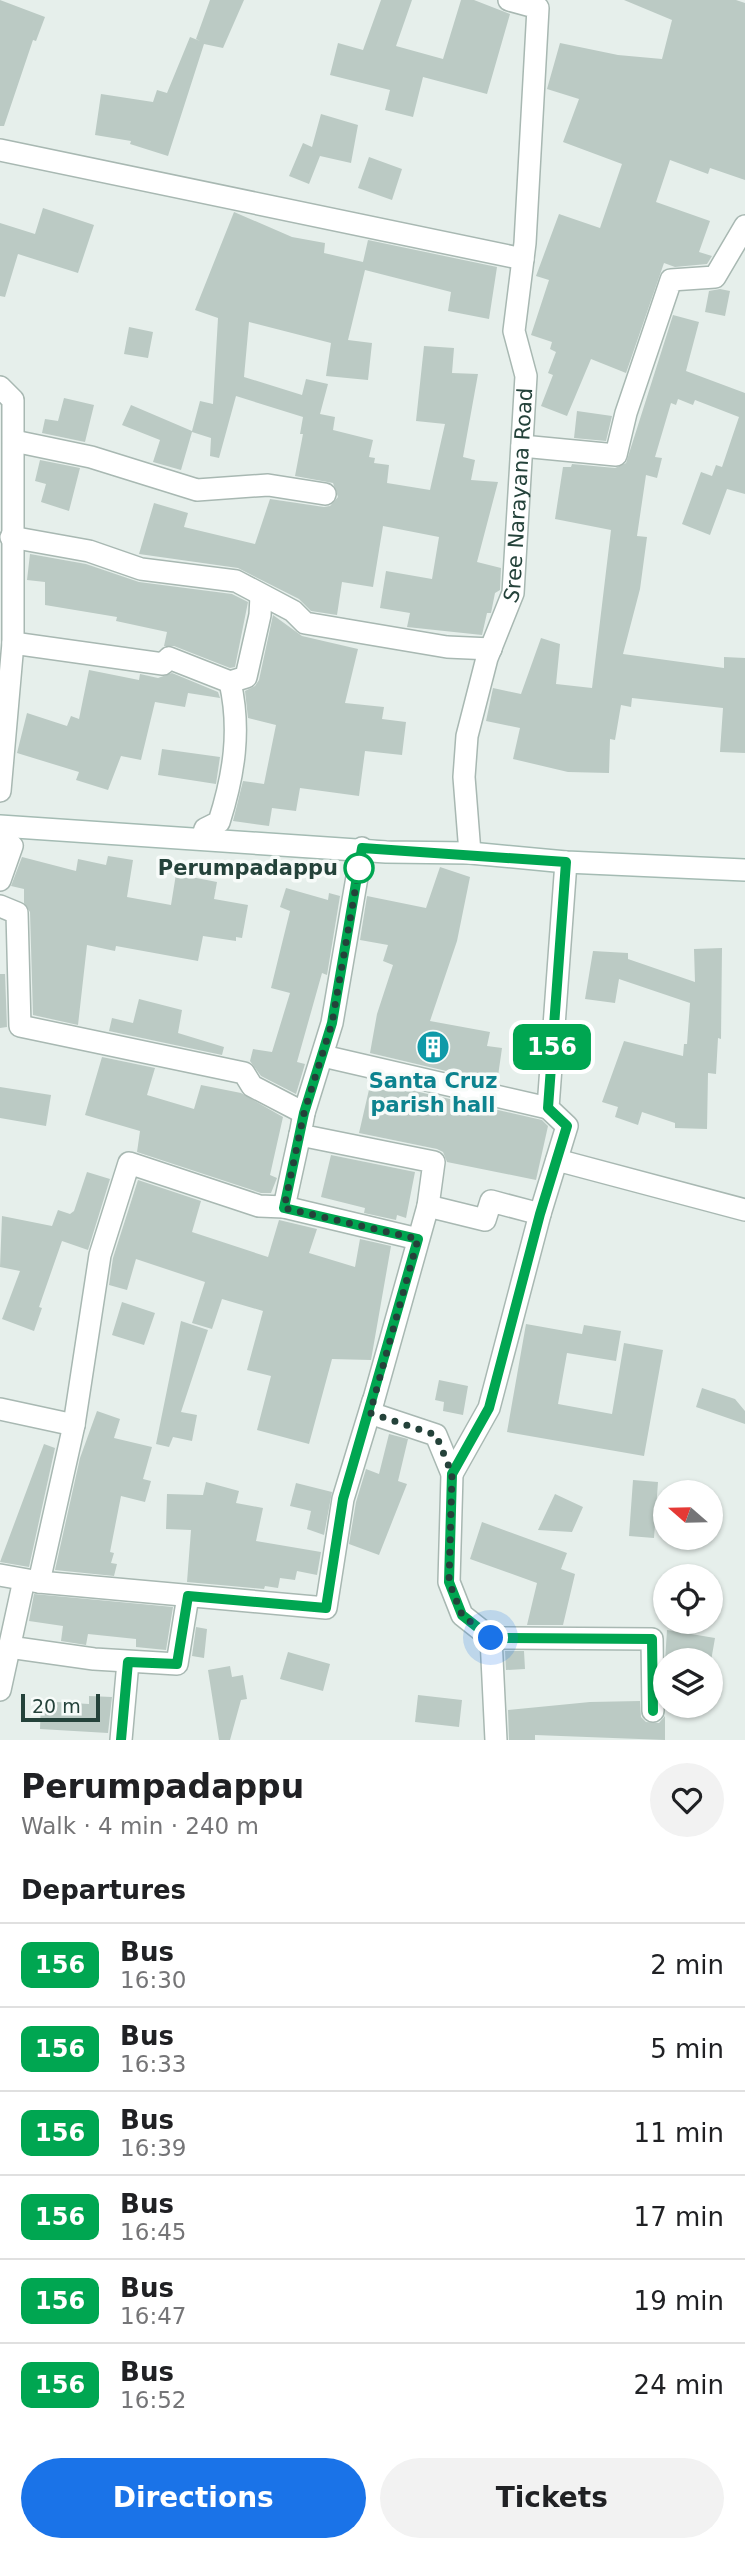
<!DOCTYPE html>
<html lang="en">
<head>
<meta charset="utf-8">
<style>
	:root { --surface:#fff; --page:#f2f2f2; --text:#202124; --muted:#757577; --line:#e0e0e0; --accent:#1a73e8 }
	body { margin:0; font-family:"DejaVu Sans",sans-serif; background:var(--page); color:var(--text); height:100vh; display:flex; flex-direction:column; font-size:26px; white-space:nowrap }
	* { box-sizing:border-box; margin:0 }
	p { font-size:23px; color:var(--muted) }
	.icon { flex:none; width:38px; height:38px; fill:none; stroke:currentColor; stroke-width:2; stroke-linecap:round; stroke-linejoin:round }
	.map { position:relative; height:1740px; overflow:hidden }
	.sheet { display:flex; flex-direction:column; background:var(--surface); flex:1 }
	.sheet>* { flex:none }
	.badge { padding:0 14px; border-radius:10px; font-size:24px; line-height:46px }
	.needle { width:46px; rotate:290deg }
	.buttons { position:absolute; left:653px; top:1480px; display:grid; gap:14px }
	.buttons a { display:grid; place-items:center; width:70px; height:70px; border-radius:50%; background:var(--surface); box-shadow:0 2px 5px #0004; font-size:35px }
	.scale { position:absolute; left:21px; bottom:18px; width:79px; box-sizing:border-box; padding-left:7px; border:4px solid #24423a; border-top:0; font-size:19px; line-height:24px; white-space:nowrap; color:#24423a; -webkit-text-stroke:5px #f7fbf9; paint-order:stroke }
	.you { position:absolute; width:35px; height:35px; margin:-18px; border:5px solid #fff; border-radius:50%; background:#1a73e8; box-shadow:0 0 0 10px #1a73e833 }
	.map>.badge { position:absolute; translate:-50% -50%; box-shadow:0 0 0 4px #fff }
	h2 { padding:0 21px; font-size:26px; line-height:63px }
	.round { display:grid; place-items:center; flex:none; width:74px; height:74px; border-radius:37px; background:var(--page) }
	.headline { display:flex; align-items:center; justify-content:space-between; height:119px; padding:0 21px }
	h1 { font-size:33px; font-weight:600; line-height:52px }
	.button { display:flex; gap:14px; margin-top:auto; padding:14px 21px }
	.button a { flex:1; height:80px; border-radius:42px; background:var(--accent); color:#fff; font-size:28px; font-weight:600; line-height:80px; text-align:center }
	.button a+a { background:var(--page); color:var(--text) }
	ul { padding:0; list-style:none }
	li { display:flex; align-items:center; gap:21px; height:84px; padding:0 21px; border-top:2px solid var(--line) }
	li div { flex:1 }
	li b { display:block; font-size:26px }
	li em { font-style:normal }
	li .badge { min-width:77px; font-weight:700; text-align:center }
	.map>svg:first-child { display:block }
</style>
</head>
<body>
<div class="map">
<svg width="745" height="1740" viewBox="0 0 745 1740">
	<rect width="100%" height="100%" fill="#e6efeb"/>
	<path fill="#bbcac4" d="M0,0L45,17L36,41L33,40L4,126H0Z
		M210,0H244L223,48L204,44L168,156L130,144L131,141L95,135L101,94L153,102L157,90L167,93L190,37L200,41L196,39Z
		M381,0H412L396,46L443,59L461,0H474L510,14L487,94L423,77L413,117L385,110L390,90L330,75L338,43L363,50Z
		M624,0H736L745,3V180L710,168L708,174L670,160L656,202L710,221L699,252L712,256L707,264L675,267L664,263L626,373L591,359L567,416L541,406L553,375L548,373L556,352L550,349L552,342L531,335L549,280L536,276L559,214L600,228L622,164L563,142L579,99L547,89L560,43L618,55L662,59L672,20Z
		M321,114L358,125L351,163L320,156L309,184L289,176L303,143L312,147Z
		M369,157L402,169L392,200L358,188Z
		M43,208L94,225L78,273L18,254L5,297L0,296V223L35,234Z
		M234,212L292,237L325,243L324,253L363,262L368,240L497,267L489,319L448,311L451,292L365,270L348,340L372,343L368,380L326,376L331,343L249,322L244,377L302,395L306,379L328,384L320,414L335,417L333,430L373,440L369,457L375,458L374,463L389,465L387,483L430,490L445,424L416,421L424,346L454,348L452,373L478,374L463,457L475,460L471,480L498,482L477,562L501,568L500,590L495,593L491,613H487L482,635L407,627L410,613L380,608L386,571L432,579L439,537L383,526L373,587L342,582L337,615L311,611L299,599L238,568L139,554L154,503L188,513L184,527L255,544L270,499L324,507L330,506L338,497L333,483L295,476L303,434H300L303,417L236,396L219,458L210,456L211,438L192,432L181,470L153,462L160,440L122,425L131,405L192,431L200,401L213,404L218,318L195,310Z
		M720,289L730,291L725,316L705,312L709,291Z
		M673,315L699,322L686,371L745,393V494L727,489L710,535L682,524L701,472L712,476L716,465L722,467L739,417L695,400L693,405L678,399L676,405L671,403L655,457L662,458L657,478L646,475L637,536L647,537L640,589L623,654L724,668V657L745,658V753L720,752L723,708L632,698L631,707L621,705L615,740L610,739L609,773L568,772L513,759L520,728L486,721L493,688L521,694L541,638L560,644L556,684L592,688L611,530L555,519L563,467H571L572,464L615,468L626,463Z
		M129,327L153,332L148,358L124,354Z
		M64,398L94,405L85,442L42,433L45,419L58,421Z
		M577,411L612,416L606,441L574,438Z
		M40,460L80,468L69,511L41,502L46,484L35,481Z
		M30,554L86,564L139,582L232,594L248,602L235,667L230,668L174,646H164L167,632L116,621L117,617L45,605V582L27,580Z
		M273,615L302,636L358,649L345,703L384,707L382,719L406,722L402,755L365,751L359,796L300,788L296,811L272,808L269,826L233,821L243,781L264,784L276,725L248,718L245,691L255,686L259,680Z
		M89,670L139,680L140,674L158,678L172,673L218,692L220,698L188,693L185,707L155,702L141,760L121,756L108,790L76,780L79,772L17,753L27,713L67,726L71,716L79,719Z
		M162,749L220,757L216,784L158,775Z
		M108,856L133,860L127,897L171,905L176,874L217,882L214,899L248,905L242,938L236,937V941L203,936L198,961L116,946L115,951L87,945L78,1025L33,1015L30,912L24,903V889L11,886L22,857L76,871L78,859L106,865Z
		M440,867L470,877L457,941L430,1021L490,1032L487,1046L502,1048L497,1083L370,1053L377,1014L393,965L383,961L388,945L360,940L367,896L426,908Z
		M286,888L328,900L329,893L340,896L327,975L322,973L297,1062L305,1064L296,1094L261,1076L250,1061L253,1049L272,1052L290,993L271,988L290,911L280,907Z
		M722,948L721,1039L718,1038L716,1074L708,1073L707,1129L675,1128V1123L642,1112L638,1125L615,1117L618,1107L602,1102L624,1041L683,1056L684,1044H687L690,1003L619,979L615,1003L585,999L593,951L628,953V959L695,982L694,949Z
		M0,974H5L7,1027L0,1028Z
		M139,999L182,1010L178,1033L224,1047L222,1055L109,1031L112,1018L133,1023Z
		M102,1057L155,1068L147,1095L194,1109L201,1085L241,1093L283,1117L270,1175L277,1178L271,1193H261L137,1152L140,1131L85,1115Z
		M371,1081L542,1120L548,1126L536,1180L447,1162L443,1152L437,1149L359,1133Z
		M0,1087L51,1095L46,1126L0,1118Z
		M331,1155L415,1172L406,1218L397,1215L396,1220L364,1213L365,1208L321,1197Z
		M87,1172L110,1179L88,1250L62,1241L39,1307L42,1308L34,1331L2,1319L20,1271L0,1267L2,1216L52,1226L58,1210L70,1214L74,1211Z
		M138,1180L201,1201L192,1232L268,1257L279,1220L317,1229L309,1253L355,1267L360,1239L391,1246L371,1360L332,1359L309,1444L257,1430L271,1376L247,1370L263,1311L222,1299L212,1329L192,1323L205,1282L136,1259L127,1290L109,1285L113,1258Z
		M122,1302L155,1313L144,1345L112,1335Z
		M181,1321L208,1330L181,1412L197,1415L192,1441L173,1437L169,1447L156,1444Z
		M526,1324L582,1334L584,1325L621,1331L616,1361L567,1353L558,1404L612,1414L624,1343L663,1350L644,1456L507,1432Z
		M439,1380L468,1386L463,1415L443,1411L444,1402L435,1400Z
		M702,1388L735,1399L745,1411V1424L696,1407Z
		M97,1411L120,1419L114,1438L152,1447L143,1479L151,1481L145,1502L121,1496L110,1552L114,1553L111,1563L117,1564L114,1576L55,1570L80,1458Z
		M389,1434L408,1439L398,1481L407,1484L379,1555L349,1544L356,1502L366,1469L379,1474Z
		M44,1444L55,1448L29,1567L0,1562Z
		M633,1480L658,1482L654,1538L629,1536Z
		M206,1482L239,1491L236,1503L263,1508L256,1541L321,1552L317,1575L297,1571L295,1580L280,1578L278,1588L265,1586L264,1589L187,1582L191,1530L166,1529L167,1494L203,1495Z
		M296,1483L332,1492L324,1535L307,1529L311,1511L290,1506Z
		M555,1494L583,1507L572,1532L538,1530Z
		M482,1522L567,1553L561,1569L575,1574L563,1625H527L537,1583L470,1559Z
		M34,1594L173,1607L166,1650L136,1647V1639L88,1634L86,1645L61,1641L63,1626L29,1621Z
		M196,1627L207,1629L204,1658L192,1656Z
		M667,1630L715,1638L711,1661H665Z
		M505,1651H524L525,1669L506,1670Z
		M288,1652L330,1664L323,1691L280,1679Z
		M230,1666L232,1677L243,1675L247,1699L241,1700L230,1740H219L208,1670Z
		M418,1695L462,1700L459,1727L415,1722Z
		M89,1696L112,1697L108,1733L40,1729L41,1701L89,1704Z
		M640,1701L641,1717L646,1722L659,1723L665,1716V1740L535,1735V1740H509L508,1710L590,1702Z"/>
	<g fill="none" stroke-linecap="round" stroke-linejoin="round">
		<defs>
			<g id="street">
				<path d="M0,150L523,259"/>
				<path d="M0,387L13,400V643L0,791"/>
				<path d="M14,441L91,457L197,490L268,485L325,494"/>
				<path d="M522,446L616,455L626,413L671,280L715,277L745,226"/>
				<path d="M11,537L89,551L141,569L236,581L293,611L305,623L447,647L491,649"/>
				<path d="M13,643L163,664L169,658L230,682C241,730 234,775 219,822L205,829L202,838"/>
				<path d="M230,682L246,677L260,615L261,596"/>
				<path d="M0,835L12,846L0,880"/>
				<path d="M362,848L332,1023L304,1113L300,1135L434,1162L428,1206"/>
				<path id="s1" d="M470,853L464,777L467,736L487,658L513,593L526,376L514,331L525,243L538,8L509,0"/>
				<path d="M0,906L17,913L20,1026L244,1073L252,1086L304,1113"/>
				<path d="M323,1056L548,1108"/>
				<path d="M557,1160L745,1210"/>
				<path d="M284,1207L418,1239"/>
				<path d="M0,1409L74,1425"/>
				<path d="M452,1474L489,1408L540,1214"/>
				<path d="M0,1575L39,1582L326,1608L343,1499L373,1401"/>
				<path d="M39,1582L74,1425L100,1255L129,1163L259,1206L284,1207L300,1134"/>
				<path d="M491,1638L652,1639L653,1711"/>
				<path d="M9,1647L94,1659L177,1664L188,1596"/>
				<path d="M0,1690L24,1580"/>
				<path d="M121,1740L128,1662"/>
				<path d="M496,1740L491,1638L462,1615L449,1582L452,1474L436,1435L370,1413L428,1206L485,1220L491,1201L540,1214L567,1126L548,1108L566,862"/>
			</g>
			<path id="secondary" d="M0,826L386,852L470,853L566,862L745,870"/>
		</defs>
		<use href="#street" stroke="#a8b8b2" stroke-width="24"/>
		<use href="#secondary" stroke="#a4bbb3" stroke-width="24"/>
		<use href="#street" stroke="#fff" stroke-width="21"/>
		<use href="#secondary" stroke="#fff" stroke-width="21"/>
	</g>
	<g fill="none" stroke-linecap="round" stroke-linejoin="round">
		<defs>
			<path id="line" d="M121,1740L128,1662L177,1664L188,1596L326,1608L343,1499L418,1239L284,1208L304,1113L332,1023L362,848L566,862L548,1108L567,1126L540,1214L489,1408L452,1474L449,1582L462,1615L491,1638L652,1639L653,1711"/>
		</defs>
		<use href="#line" stroke="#fff" stroke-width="16"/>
		<use href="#line" stroke="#00a651" stroke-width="10"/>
		<path stroke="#24423a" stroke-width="7" stroke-dasharray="0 12.6" d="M359,868L332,1023L304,1113L284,1208L418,1239L370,1413L436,1435L452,1474L449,1582L462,1615L491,1638"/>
	</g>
	<defs>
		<symbol id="building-disc" viewBox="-11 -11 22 22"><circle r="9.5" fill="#0f9aa8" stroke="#f7fbf9"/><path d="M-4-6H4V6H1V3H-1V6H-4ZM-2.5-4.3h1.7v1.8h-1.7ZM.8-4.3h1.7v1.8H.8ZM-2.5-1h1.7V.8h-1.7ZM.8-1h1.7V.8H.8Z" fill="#fff"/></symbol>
	</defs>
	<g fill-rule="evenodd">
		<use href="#building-disc" x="414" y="1028" width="38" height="38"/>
	</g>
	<circle fill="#fff" stroke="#00a651" stroke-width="3.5" cx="359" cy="868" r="14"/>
	<g text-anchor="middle" stroke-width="7" stroke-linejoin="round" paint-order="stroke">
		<g font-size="21" fill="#24423a" stroke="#f7fbf9">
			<text dy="7" stroke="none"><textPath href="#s1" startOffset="366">Sree Narayana Road</textPath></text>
		</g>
		<g font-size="21" font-weight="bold" fill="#24423a" stroke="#f7fbf9" text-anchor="end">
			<text x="338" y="875">Perumpadappu</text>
		</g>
		<g font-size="21" font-weight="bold" fill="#0d838f" stroke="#f7fbf9">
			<text x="433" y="1088">Santa Cruz<tspan x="433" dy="24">parish hall</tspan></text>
		</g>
	</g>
</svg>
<div class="buttons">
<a><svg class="needle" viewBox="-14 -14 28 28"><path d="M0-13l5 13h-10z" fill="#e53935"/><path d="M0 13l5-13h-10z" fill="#757577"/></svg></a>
<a><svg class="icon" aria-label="locate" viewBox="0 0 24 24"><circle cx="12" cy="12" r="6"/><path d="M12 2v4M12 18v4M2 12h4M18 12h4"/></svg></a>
<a><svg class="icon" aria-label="layers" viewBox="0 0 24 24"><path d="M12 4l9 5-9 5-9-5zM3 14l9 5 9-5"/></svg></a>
</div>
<div class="scale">20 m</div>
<div class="you" style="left:491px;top:1638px"></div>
<b class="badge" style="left:552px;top:1047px;background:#00a651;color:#fff">156</b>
</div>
<section class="sheet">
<div class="headline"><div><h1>Perumpadappu</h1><p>Walk · 4 min · 240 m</p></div><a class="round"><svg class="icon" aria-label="heart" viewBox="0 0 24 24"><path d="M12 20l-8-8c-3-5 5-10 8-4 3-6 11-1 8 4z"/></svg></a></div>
<h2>Departures</h2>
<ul>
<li><span class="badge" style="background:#00a651;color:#fff">156</span><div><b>Bus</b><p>16:30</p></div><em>2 min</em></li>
<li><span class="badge" style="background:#00a651;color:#fff">156</span><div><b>Bus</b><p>16:33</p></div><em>5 min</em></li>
<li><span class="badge" style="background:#00a651;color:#fff">156</span><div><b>Bus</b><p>16:39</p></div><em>11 min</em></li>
<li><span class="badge" style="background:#00a651;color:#fff">156</span><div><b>Bus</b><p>16:45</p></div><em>17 min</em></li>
<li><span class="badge" style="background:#00a651;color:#fff">156</span><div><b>Bus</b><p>16:47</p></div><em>19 min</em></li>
<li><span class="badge" style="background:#00a651;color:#fff">156</span><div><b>Bus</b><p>16:52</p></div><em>24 min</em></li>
</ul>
<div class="button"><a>Directions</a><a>Tickets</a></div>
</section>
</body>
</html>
